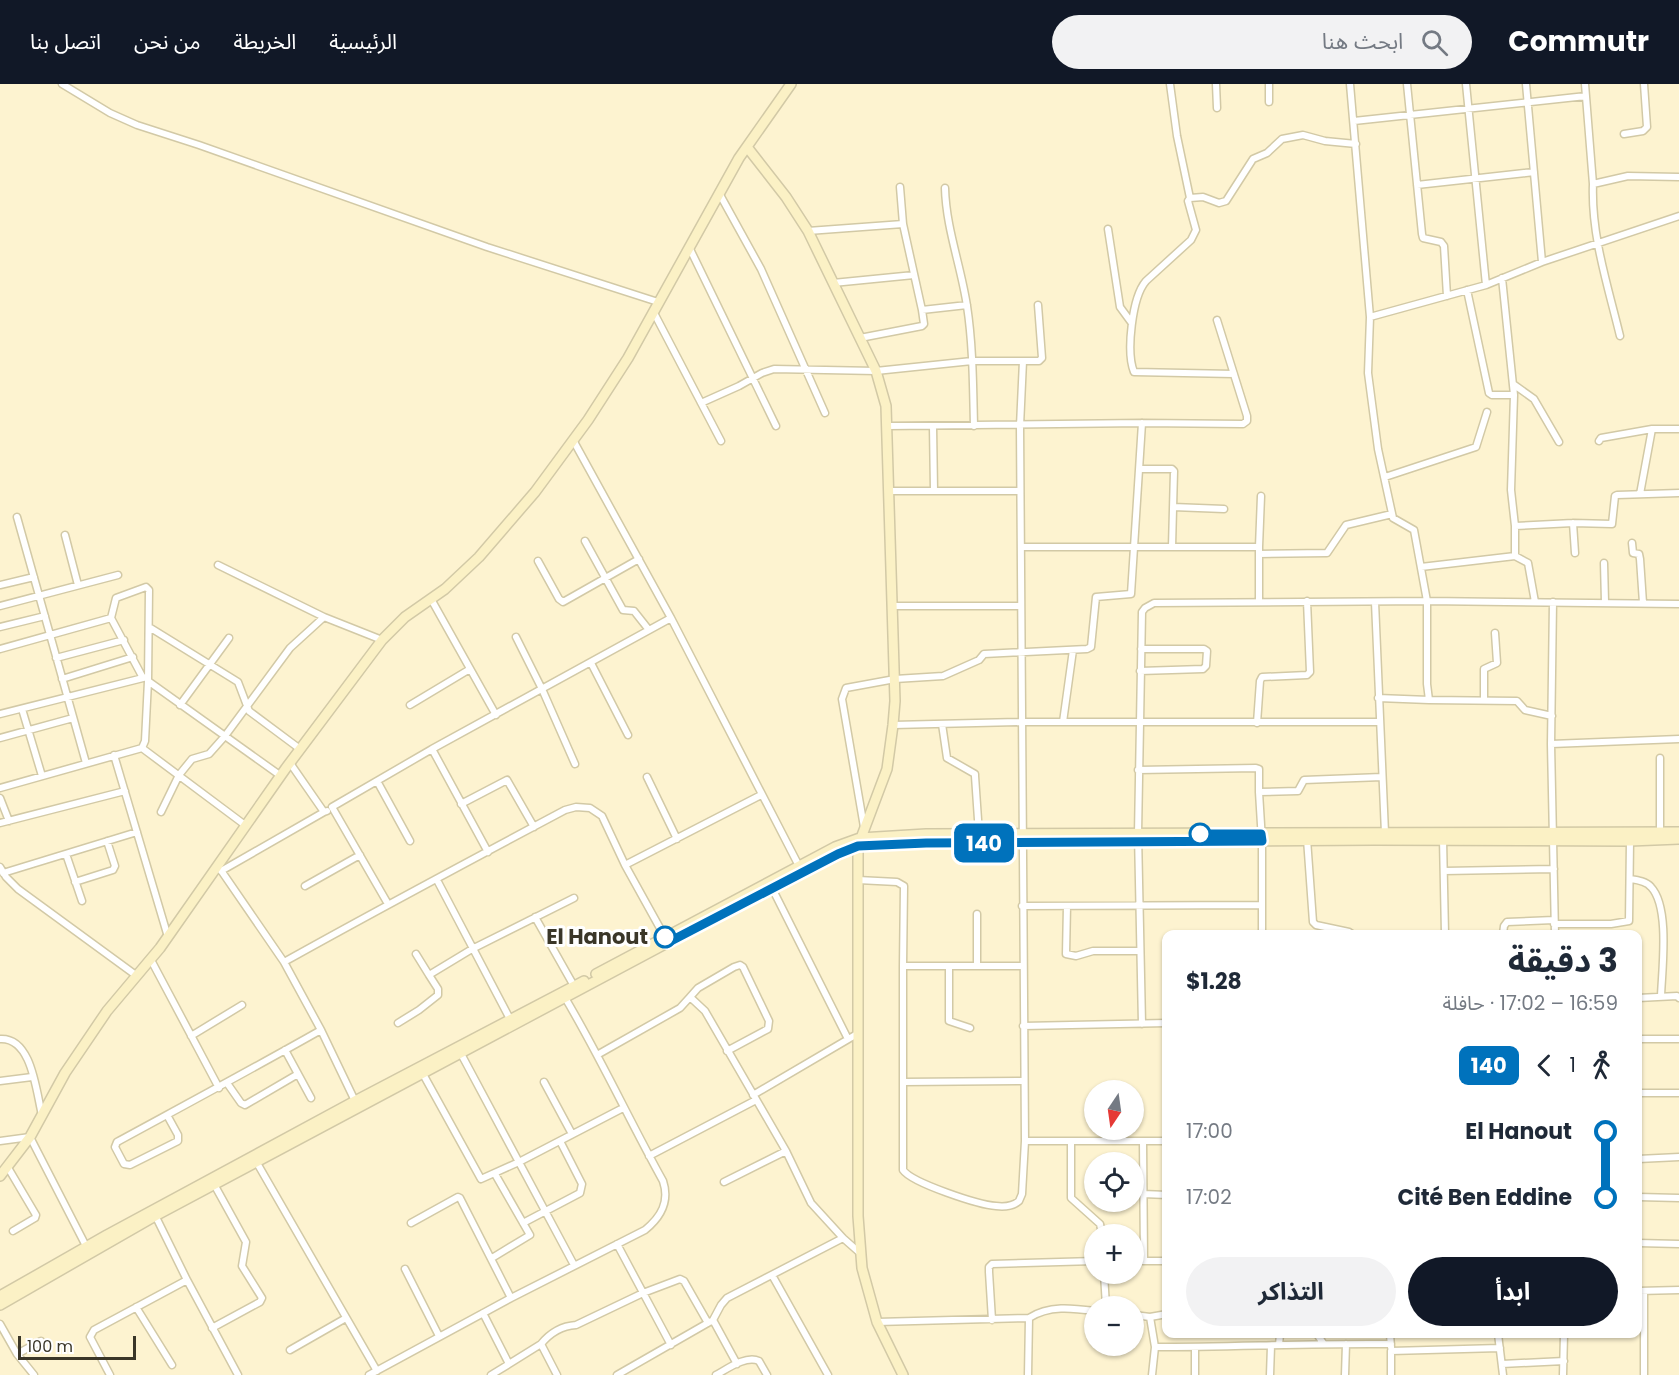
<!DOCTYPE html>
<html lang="ar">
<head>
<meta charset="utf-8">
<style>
	:root { --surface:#fff; --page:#f2f2f3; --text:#1f2937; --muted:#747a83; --accent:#111827 }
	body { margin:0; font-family:Poppins,"Noto Sans Arabic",sans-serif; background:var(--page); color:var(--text); direction:rtl; height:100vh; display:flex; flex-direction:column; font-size:22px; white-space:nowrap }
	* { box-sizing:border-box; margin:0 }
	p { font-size:20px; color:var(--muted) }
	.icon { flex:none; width:33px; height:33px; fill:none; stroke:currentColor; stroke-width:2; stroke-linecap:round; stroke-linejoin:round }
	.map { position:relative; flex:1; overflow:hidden; direction:ltr }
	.side { position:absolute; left:1162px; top:846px; width:480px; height:408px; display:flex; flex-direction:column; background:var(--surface); border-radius:12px; box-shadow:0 2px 4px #0004; direction:rtl }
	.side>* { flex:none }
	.badge { padding:0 12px; border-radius:9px; font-size:21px; line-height:39px }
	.needle { width:39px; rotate:193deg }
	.fabs { position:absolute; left:1084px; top:996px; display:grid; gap:12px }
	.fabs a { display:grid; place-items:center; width:60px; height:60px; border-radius:50%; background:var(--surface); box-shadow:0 2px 4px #0004; font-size:30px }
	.scale { position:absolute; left:18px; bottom:15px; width:118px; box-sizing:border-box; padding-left:6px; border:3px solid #3a3628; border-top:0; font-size:16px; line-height:21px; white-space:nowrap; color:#3a3628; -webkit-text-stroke:4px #fff; paint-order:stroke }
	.map>.badge { position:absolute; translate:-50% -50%; box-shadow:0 0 0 3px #fff }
	.legs { display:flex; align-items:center; gap:9px; height:66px; padding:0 24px; font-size:20px }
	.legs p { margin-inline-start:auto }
	.overview { display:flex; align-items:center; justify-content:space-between; height:102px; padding:0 24px }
	h1 { font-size:33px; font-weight:700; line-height:45px }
	.primary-button { display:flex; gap:12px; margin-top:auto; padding:12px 24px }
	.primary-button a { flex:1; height:69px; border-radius:36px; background:var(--accent); color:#fff; font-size:24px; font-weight:700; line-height:69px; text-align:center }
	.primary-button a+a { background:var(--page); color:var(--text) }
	ul { padding:0 24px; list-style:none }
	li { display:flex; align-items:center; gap:21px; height:66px; font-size:22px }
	li i { display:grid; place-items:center; width:9px; height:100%; margin:0 8px; background:currentColor }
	li i::after { content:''; width:15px; height:15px; margin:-8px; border:4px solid; border-radius:50%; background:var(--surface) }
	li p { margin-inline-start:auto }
	li:first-child i { background:linear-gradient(#0000 50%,currentColor 0) }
	li:last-child i { background:linear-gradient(currentColor 50%,#0000 0) }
	header { display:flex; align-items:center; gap:36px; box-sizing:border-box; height:84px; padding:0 30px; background:var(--accent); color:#fff }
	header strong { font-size:28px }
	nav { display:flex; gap:33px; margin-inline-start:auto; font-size:21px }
	.search { width:420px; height:54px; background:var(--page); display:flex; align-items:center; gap:15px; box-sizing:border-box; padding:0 21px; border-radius:33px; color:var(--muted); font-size:22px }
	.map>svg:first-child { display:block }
</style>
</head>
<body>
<header>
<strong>Commutr</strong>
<div class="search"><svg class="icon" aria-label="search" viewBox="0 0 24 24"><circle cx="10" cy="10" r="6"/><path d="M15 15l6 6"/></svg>ابحث هنا</div>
<nav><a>الرئيسية</a><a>الخريطة</a><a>من نحن</a><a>اتصل بنا</a></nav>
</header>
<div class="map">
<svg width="1679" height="1291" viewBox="0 0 1679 1291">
	<rect width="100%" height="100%" fill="#fdf3d0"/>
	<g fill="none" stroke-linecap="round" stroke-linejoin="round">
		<defs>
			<path id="street" d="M62,0L110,29L137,41L199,61L487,163L658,218
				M1170,0L1177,52L1190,114
				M1216,0L1217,24
				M1350,0L1370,233
				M1407,0L1422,150L1423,154L1441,158L1444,162L1447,212
				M1466,0L1486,201
				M1526,0L1542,178
				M1585,0L1593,100L1628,92L1679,93
				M1269,18V0
				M1354,37L1586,12
				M1624,50L1643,47L1647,43L1644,0
				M1593,100C1591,152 1608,202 1620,252
				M1417,101L1534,88
				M900,103L903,140
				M945,104C946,144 961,182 967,222C973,261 973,302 974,342
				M719,109L761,185L825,329
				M1108,145L1120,223L1131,238
				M808,147L903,140L922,226L967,221
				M689,163L776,342
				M1502,194L1514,311L1511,406L1515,442
				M833,199L914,191
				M1467,206L1489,309L1492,311H1514
				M653,227L721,357
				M860,254L922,242L924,240L922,226
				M1023,277H1039L1042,274L1038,221
				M1234,290L1134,288C1126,268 1132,213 1146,197L1191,156L1196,146L1188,117L1190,114L1203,113L1219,119L1226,117L1253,75L1267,69L1282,55L1303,51L1325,57L1356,60
				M1513,300L1534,315L1559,358
				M701,319L739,302L762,289L774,285L876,287L972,277H1023L1020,342L1025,1057H1167
				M888,342L1142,339L1243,340L1247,337V332L1217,236
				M933,342L934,407
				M573,356L671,534L799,782
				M1599,357L1601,354L1652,345
				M1139,385H1172L1174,387L1172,463
				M1385,393L1476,363L1487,328
				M889,407H1020
				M1640,410L1652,345H1679
				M1173,423L1224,425
				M17,433L86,679
				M1573,439L1575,469
				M65,451L78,501
				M585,457L623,526L634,527L649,546
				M1632,459L1633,469L1639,470L1640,475L1643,519
				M1021,463H1259V517
				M1259,463L1261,412
				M1259,470L1327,469L1346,441L1392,430
				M1515,472V442L1573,439L1612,440L1615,412L1617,411L1679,409
				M538,477L559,515L563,518L639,475
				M1604,479L1605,518
				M218,481L324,533
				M1421,483L1515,472L1528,479L1535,518
				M0,501L34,493
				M431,515L496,631
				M1375,518L1385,749
				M1553,518L1551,660L1555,850
				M0,522L118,491
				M893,522H1021
				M111,534L116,514L146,503L149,506L148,597L281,692
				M0,543L45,532
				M149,543L238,598L249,627L300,665
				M516,553L542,605L575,680
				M0,565L111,534L143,594
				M56,574L124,556
				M591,579L628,651
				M1140,587L1203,585L1206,582L1207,567L1204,565H1141
				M62,595L133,573
				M1378,614L1429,616L1427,600V517L1414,446L1393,434L1378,365L1368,289L1370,233L1486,201L1542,178L1679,132
				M1484,615V585L1497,579L1495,549
				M1429,616L1517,617L1525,626L1552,632
				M180,621L229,554
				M410,621L470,585
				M22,625L42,692
				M0,630L147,593
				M1063,638L1073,566
				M1257,639L1260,597L1262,593L1307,591L1310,588L1307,517
				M942,640L947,674L975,690V692L979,750
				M893,641L1022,638H1379
				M0,654L73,634
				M1551,660L1679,655
				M142,664L245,741
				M432,665L488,768
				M114,671L168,853
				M1660,674V748
				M290,679L324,728L327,727
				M1138,686L1256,684L1259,685V708
				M647,693L677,755
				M377,697L410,757
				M0,704L142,664L145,657L148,597
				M0,714L9,737
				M461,720L507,696L534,743
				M161,728L179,691L192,675L209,670L225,652L290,564L324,533L382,556
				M0,739L125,707
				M864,743L842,615L846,604L895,595L943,592L979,576L984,570L1087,565L1091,563L1096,513L1131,510L1142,339
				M1307,755L1313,838L1316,841L1349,848L1352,850
				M1443,755L1445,850
				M66,770L82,817
				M625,781L761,711
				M218,782L284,878L321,946L356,1019
				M0,783L6,793L18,805L137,892
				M221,787L324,728
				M1444,787L1554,785
				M3,789L137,748
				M1630,795C1637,796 1646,797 1651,803C1670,823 1662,885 1661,912
				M437,796L510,935
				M858,796L897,798L904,802L903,882
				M75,798L113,786L115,782L107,757
				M305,802L360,771
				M772,804L848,955
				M388,820L332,723L432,665L671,534
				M1022,822L1262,821
				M1067,822L1066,870L1076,872L1093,867H1140
				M535,833L574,902
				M1554,840H1611L1629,837L1630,757
				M1262,850V757L1259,708L1298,707L1304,696L1382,693
				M1503,850L1504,842L1507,838L1554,836
				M416,870L429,891
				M151,876L219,1004
				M284,878C377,826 471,776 565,726L576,723L590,724L602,732L625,781L666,855
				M949,882V937L970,944
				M977,882V830
				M1022,882H903V1086C912,1099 979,1121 996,1122C1004,1123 1013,1122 1019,1117L1022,1110L1025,1057
				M690,913L698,904L734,883L740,881L743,883L769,937L768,945L727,967
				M1638,914L1677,912L1679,914
				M398,939L419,926L438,911V905L429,891L472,865L574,814
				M1142,940L1138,750L1142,528L1145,524L1154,519L1427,517L1679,520
				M1023,942L1167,939
				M191,952L242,921
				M0,955C32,953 36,1007 42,1031
				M1638,955H1679
				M285,966L311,1014
				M459,966L574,1181
				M597,971L680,924L690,913L705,927L786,1067L811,1119L843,1154L860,1169
				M423,990L481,1095L519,1078L623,1024
				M0,997L32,993
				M544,998L572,1050
				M903,998L1024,997
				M227,999L241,1019L245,1021L298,990
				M1638,1009H1679
				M753,1011L857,950
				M167,1031L178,1051V1057L130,1081L124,1080L115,1063L117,1058C185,1021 254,984 321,946
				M0,1057L30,1053L87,1164
				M1071,1057V1114L1100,1140L1102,1150
				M1143,1057L1144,1177
				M649,1072L756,1016
				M1638,1075L1679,1073
				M257,1079L377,1287
				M7,1082L36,1131L35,1134L13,1147
				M724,1098L786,1067
				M1143,1110L1167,1111
				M1638,1113L1679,1114
				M154,1129L187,1196L238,1291
				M411,1139L458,1113L460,1114L511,1214
				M523,1139L580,1109L582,1100L560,1057
				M1638,1159L1679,1160
				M617,1160L671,1261
				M492,1174L530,1151L495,1090
				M1134,1177H1167
				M405,1185L439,1252
				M1104,1190L1106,1222
				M772,1191L828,1291
				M1638,1207L1679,1206
				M1644,1207V1291
				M136,1223L172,1281
				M483,1229L509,1280L491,1291
				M1134,1231L1150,1233L1155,1263
				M1150,1233L1167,1230
				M1029,1234C1049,1221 1072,1224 1095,1227
				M713,1236L721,1221L727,1214L843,1154
				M992,1236L989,1188V1183L992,1180L1095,1177
				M877,1238L1029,1234L1028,1291
				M0,1240L17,1270L34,1291
				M212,1244L260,1218L262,1214L242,1182L246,1158L215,1102
				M1317,1250L1323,1259
				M1390,1250L1391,1263
				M1498,1250L1503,1291
				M541,1260C550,1249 561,1242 576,1241L643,1209L680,1195L684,1197L708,1239
				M1279,1261L1280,1250
				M290,1266L346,1234
				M17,1270L41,1257
				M509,1280L541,1260L557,1291
				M1502,1280L1564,1277
				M110,1291L90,1253L94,1246L187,1196
				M369,1291L511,1214L645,1146C661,1133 670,1118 663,1097C629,1036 600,972 564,912
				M617,1291L713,1236L737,1280
				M716,1291C727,1285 746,1271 759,1277L767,1291
				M1152,1291L1155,1263C1234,1263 1312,1259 1391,1260
				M1195,1291V1263
				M1270,1291L1271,1262
				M1345,1291L1346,1260
				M1391,1291V1267L1500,1264
				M1563,1291L1564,1250"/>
			<path id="secondary" d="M747,63L786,113L808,147L876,287L886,322L895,617L893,641L887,685L858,762V1132L862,1184L877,1238L903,1291
				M596,890L835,763L860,754L926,750L1679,748
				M0,1092L30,1053L65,989L107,927L160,864L286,684L382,556L405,533L445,505L479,473L535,408L588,336L628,274L739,74L791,0
				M0,1212L107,1151L355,1017L584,897
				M0,1221L155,1132L667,859L838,770L858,762L926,759L1374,756L1630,757L1679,755"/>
		</defs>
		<use href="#street" stroke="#d2c9a6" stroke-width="9"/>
		<use href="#secondary" stroke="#d2c9a6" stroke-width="12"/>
		<use href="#street" stroke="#fff" stroke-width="6"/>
		<use href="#secondary" stroke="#fbf1c5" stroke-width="9"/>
	</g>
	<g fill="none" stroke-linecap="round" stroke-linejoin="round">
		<defs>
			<path id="line-1" d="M665,853L667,859L838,770L858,762L926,759L1262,757L1261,750H1200"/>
		</defs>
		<use href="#line-1" stroke="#fff" stroke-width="14"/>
		<use href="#line-1" stroke="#0072bc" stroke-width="9"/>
	</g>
	<g fill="#fff" stroke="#0072bc" stroke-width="3">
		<circle cx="1200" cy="750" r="10"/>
		<circle cx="665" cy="853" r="10"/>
	</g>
	<g text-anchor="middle" stroke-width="6" stroke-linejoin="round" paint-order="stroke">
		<g font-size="21" font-weight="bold" fill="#3a3628" stroke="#fff" text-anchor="end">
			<text x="648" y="860">El Hanout</text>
		</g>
	</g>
</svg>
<div class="fabs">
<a><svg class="needle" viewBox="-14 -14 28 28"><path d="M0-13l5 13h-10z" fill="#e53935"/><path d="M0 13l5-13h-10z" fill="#747a83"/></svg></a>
<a><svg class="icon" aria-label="locate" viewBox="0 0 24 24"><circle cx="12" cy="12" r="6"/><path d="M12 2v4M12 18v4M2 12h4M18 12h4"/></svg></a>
<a>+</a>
<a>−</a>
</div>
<div class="scale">100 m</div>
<b class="badge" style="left:984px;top:759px;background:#0072bc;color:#fff">140</b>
<section class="side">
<div class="overview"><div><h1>3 دقيقة</h1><p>16:59 – 17:02 · حافلة</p></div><b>$1.28</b></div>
<div class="legs"><svg class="icon" aria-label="walk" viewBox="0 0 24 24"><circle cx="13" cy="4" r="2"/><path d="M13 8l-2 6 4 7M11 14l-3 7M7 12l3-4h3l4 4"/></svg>1<svg class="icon" aria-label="back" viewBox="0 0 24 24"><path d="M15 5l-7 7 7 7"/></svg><b class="badge" style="background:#0072bc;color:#fff">140</b></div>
<ul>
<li><i style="color:#0072bc"></i><b>El Hanout</b><p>17:00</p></li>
<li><i style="color:#0072bc"></i><b>Cité Ben Eddine</b><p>17:02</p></li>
</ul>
<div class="primary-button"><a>ابدأ</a><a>التذاكر</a></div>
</section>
</div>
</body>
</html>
